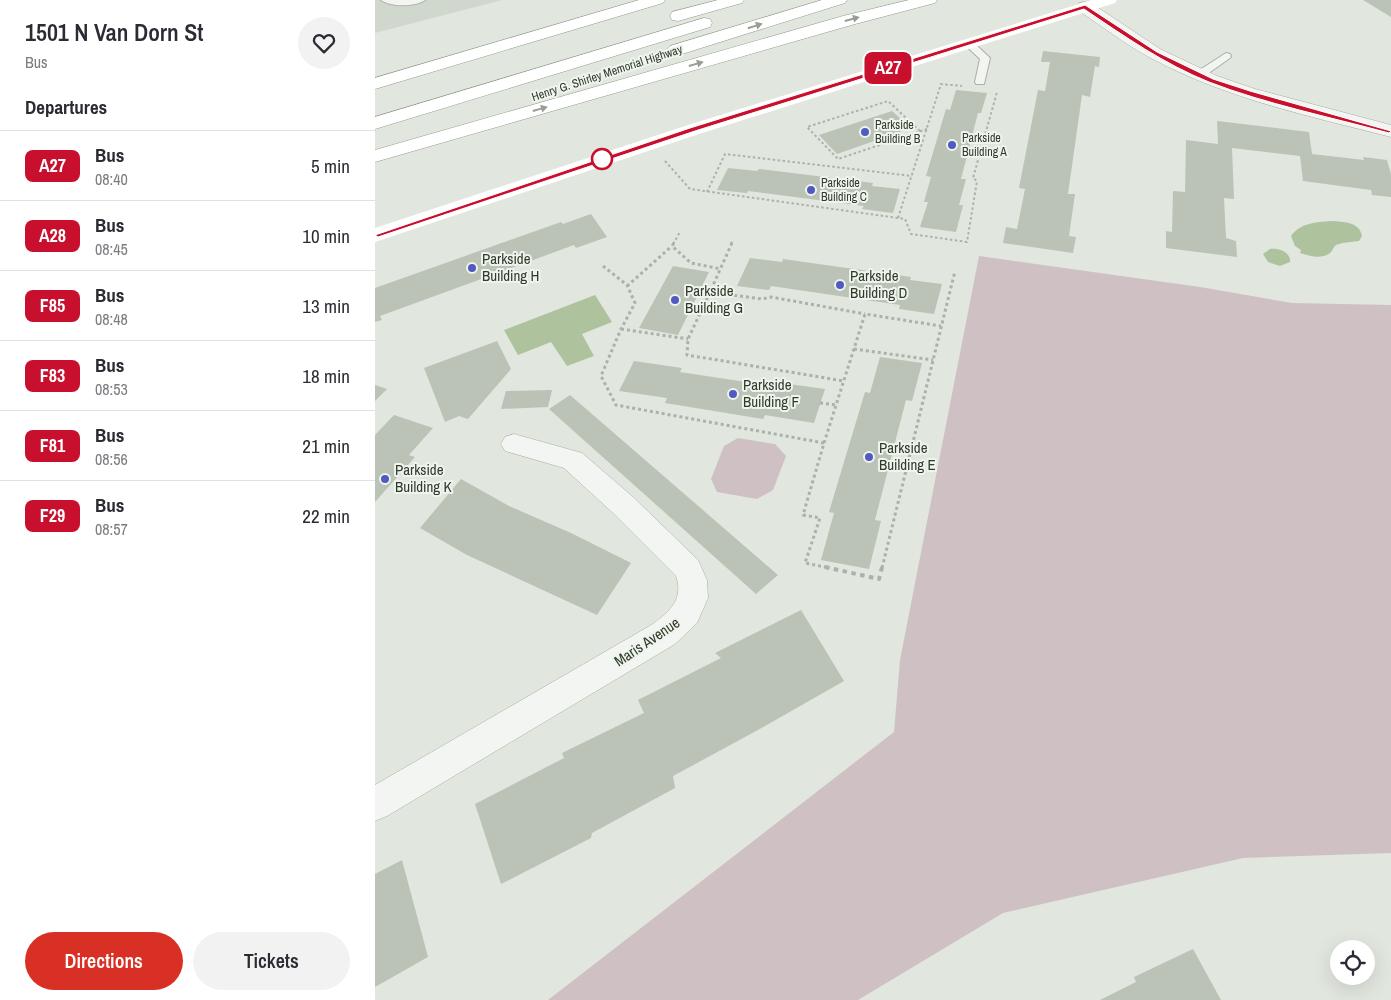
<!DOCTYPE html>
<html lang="en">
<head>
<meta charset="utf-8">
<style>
	:root { --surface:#fff; --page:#f2f2f3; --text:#2b2b33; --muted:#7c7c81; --line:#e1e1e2; --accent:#d93025 }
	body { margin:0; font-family:"Archivo Narrow",sans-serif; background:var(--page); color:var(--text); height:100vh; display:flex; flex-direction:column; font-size:19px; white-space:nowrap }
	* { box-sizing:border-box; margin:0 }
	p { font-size:16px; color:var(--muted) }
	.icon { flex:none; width:28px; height:28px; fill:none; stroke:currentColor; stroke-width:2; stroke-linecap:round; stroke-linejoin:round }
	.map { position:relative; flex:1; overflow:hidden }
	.drawer { display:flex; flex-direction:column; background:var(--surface); width:375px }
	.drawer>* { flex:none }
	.badge { padding:0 10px; border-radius:8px; font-size:18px; line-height:32px }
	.buttons { position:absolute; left:955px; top:940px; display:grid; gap:10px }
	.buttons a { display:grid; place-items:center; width:45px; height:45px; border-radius:50%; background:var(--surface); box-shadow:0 5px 20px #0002; font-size:25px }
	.map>.badge { position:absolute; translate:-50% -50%; box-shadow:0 0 0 2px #fff }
	h2 { padding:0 25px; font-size:19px; line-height:45px }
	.round { display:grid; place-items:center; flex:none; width:52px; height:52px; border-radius:26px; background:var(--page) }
	.summary { display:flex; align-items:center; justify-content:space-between; height:85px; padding:0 25px }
	h1 { font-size:24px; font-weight:600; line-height:38px }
	.action { display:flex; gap:10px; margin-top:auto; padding:10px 25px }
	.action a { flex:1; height:58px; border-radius:30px; background:var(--accent); color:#fff; font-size:20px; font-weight:600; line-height:58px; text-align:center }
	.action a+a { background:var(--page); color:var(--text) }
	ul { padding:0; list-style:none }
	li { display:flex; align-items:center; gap:15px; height:70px; padding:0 25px; border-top:1px solid var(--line) }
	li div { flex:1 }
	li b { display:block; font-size:19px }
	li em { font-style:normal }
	li .badge { min-width:55px; font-weight:700; text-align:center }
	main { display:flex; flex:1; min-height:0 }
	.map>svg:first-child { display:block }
</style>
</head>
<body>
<main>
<section class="drawer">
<div class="summary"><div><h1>1501 N Van Dorn St</h1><p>Bus</p></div><a class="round"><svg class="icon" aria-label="heart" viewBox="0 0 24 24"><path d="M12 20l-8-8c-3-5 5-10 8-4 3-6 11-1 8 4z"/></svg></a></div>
<h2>Departures</h2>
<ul>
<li><span class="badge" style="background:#c8102e;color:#fff">A27</span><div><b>Bus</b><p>08:40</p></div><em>5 min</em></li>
<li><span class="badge" style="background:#c8102e;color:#fff">A28</span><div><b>Bus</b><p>08:45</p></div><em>10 min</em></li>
<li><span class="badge" style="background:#c8102e;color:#fff">F85</span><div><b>Bus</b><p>08:48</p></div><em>13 min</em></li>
<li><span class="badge" style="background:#c8102e;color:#fff">F83</span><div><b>Bus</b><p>08:53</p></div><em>18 min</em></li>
<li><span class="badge" style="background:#c8102e;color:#fff">F81</span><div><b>Bus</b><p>08:56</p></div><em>21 min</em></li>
<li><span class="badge" style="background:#c8102e;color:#fff">F29</span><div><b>Bus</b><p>08:57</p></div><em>22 min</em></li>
</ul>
<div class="action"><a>Directions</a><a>Tickets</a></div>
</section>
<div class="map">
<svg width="1016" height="1000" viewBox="0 0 1016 1000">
	<rect width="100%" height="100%" fill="#e1e6de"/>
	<path fill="#d0d8cd" d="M0,0H127L0,33Z"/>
	<path fill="#cfc0c3" d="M604,256L825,287L917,303L1016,305V853L868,858L628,913L483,1000H173L519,732L525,660Z
		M363,438L400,444L411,456L398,490L382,499L342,492L336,479L349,446Z"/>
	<path fill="#aec39d" d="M959,221C971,222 985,223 987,236L984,241C978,242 970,242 964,244C959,245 959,248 956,252C948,260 934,256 925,253L926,250L920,246L916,236C926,222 943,222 959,221Z
		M895,249C904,248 916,252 915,262L905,266L893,262L888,254Z
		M220,295L237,322L207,334L219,356L192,366L176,342L143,355L129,330Z"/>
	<path fill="#bac3b6" d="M988,0H1016V17Z
		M668,51L725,57L724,67L720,66L715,97L707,95L693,194H700L694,236L701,237L698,253L628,243L631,227L642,229L650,189L644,188L663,90L670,91L675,62H666Z
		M581,90L612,93L606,113H603L586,179H591L584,205H588L581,232L545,227L553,202H549L556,177L551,176L571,109L575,110Z
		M517,111L536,128L462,154L444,135Z
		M842,121L934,132L937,154L989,160L988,157L1012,160L1016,174V197L997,195L996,190L928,181L925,156L857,148L859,199L849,198L851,238L861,241L862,257L791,248V231L797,232L798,191L810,192L811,140L843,144Z
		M353,168L382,171L384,169L498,183L497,186L525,189L518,213L487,209L489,206L373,191L372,193L342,190Z
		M216,214L232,237L201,248L199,245L5,316L7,320L0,322V288L186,222L188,224Z
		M375,258L407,262L408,259L536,277L535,280L567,284L559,314L524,309L525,305L396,286L394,290L362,286Z
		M298,266L334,272L303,335L264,328Z
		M122,341L136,369L93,419L84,416L70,422L49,368Z
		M505,357L547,363L537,401L531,400L500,520L506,521L494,569L446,560L459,513L454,512L490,392L495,393Z
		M259,361L307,368L305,372L398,386L400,382L450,389L439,423L390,415L388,419L290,403L292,398L244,391Z
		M0,385L12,389L0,401Z
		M177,390L173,407L126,409L131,391Z
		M195,395L403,575L381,594L174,409Z
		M19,415L58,428L34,455L40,457L0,502V435Z
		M86,479L134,506L196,533L256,563L222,615L92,555L45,528Z
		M426,610L469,681L383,730L298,776L300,788L217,833L216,838L126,884L100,804L189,758L187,753L269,713L263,700L346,658L340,653Z
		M27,860L53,957L0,987V874Z
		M818,949L846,1000H725L761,982L759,977Z"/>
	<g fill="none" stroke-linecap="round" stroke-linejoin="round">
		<defs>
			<path id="service" d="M6,0H50C41,7 15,7 6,0Z
				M593,40L597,41L615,58L609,84H601L600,82L605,59L588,43Z
				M851,53L855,54L856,56L855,58L828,77H820L819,75L820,73Z"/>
			<path id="minor" d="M139,434L207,453L258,497L323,560L332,580L333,598L322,623L300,644L12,816L0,821V785L278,624C295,611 309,599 301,576L238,513L189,468L130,451L126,444L130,437Z"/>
			<path id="tertiary" d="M710,2L716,3L785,49L842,76L880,89L1016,125V137C934,116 849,98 774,57C750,44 727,26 704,11L702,7L704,3Z"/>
			<path id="motorway" d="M264,0H290L288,3L0,89V78Z
				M343,0H369L367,3L303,21L297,20L295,16L297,12Z
				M447,0H472L470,3L307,54L301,55L295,54L292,50L295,46Z
				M534,0H562L560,3L480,24L0,162V150L468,16Z
				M329,18L335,19L337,23L335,27L0,129V117Z"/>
		</defs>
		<use href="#service" stroke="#a8b0a4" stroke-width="2"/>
		<use href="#minor" stroke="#a8b0a4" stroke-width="1"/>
		<use href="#tertiary" stroke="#a8b0a4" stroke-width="1"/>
		<use href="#motorway" stroke="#8e9b87" stroke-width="1"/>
		<path stroke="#acb2a9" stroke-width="2" stroke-dasharray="2.5 2.5" stroke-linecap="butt" d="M545,131L513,101L432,127L463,159L552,129
			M290,161L315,189L530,219L536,234L592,242L602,181L598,178L622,92
			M332,192L350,154L537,176
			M523,218L566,84L587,86
			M298,244L305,232
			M356,244L358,240"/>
		<path stroke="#acb2a9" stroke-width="3" stroke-dasharray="3 3" stroke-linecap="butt" d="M299,243L297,246L316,263L346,269
			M357,243L335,292L387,299L396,297L490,314
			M228,266L252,285L260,303L246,329L226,376L241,405L449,443L428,515L445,518L430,563L455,568
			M252,286L297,246
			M335,292L313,339L312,355L469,381
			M246,329L313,339
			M479,349L558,360
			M445,403L462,405
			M449,443L490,314L566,326
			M507,568L580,271"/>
		<path stroke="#acb2a9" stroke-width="4" stroke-dasharray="4.5 4.5" stroke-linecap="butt" d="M450,567L504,579L507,567"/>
		<use href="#service" fill="#f2f5f1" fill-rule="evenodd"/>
		<use href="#minor" fill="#f2f5f1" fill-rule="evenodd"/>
		<use href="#tertiary" fill="#f2f5f1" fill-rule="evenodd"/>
		<path fill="#fff" fill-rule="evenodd" d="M717,0H742L740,3L324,134L0,242V228L310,126Z"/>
		<use href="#motorway" fill="#fff" fill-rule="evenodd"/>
	</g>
	<defs><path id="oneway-solid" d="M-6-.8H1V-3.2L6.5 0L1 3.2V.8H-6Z" transform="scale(1.25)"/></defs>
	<g fill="#979e94">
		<use href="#oneway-solid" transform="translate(477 19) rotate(-15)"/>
		<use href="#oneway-solid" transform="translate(380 26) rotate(-17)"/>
		<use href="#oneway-solid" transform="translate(321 64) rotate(-16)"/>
		<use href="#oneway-solid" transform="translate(165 109) rotate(-16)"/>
	</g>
	<path fill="#c8102e" stroke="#fff" d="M710,5L782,52L838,79L875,91L1016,131L1014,133C955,117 891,104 834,82C789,64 749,36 709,9L320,131L3,237L0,235L315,128Z"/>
	<g fill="#4f5bc0" stroke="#f0f4ee" stroke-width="2">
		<circle cx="490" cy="132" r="5"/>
		<circle cx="577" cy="145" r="5"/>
		<circle cx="436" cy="190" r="5"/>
		<circle cx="97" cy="268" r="5"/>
		<circle cx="465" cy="285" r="5"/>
		<circle cx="300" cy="300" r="5"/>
		<circle cx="358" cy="394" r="5"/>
		<circle cx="494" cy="457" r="5"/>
		<circle cx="10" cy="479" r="5"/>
	</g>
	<circle fill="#fff" stroke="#c8102e" stroke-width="2.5" cx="227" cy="159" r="10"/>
	<g text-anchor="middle" stroke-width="4" stroke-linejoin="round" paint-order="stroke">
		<g font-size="12" fill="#2f3c29" stroke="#f0f4ee">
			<text transform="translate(232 73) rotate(-18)" y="4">Henry G. Shirley Memorial Highway</text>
		</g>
		<g font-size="12" fill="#2f3c29" stroke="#f0f4ee" text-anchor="start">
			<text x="500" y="129">Parkside<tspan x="500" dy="14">Building B</tspan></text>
			<text x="587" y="142">Parkside<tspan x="587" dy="14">Building A</tspan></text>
			<text x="446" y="187">Parkside<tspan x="446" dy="14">Building C</tspan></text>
		</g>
		<g font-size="15" fill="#2f3c29" stroke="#f0f4ee" text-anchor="start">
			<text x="107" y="264">Parkside<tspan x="107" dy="17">Building H</tspan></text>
			<text x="475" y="281">Parkside<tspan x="475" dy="17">Building D</tspan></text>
			<text x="310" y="296">Parkside<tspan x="310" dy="17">Building G</tspan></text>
			<text x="368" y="390">Parkside<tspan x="368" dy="17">Building F</tspan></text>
			<text x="504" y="453">Parkside<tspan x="504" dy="17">Building E</tspan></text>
			<text x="20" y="475">Parkside<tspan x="20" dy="17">Building K</tspan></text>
		</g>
		<g font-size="15" fill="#2f3c29" stroke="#f0f4ee">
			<text transform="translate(272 642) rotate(-34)" y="5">Maris Avenue</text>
		</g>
	</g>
</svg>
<div class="buttons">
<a><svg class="icon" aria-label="locate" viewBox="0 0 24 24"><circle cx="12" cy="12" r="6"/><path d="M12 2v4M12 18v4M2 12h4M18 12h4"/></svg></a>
</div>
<b class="badge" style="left:513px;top:68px;background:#c8102e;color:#fff">A27</b>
</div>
</main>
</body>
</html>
